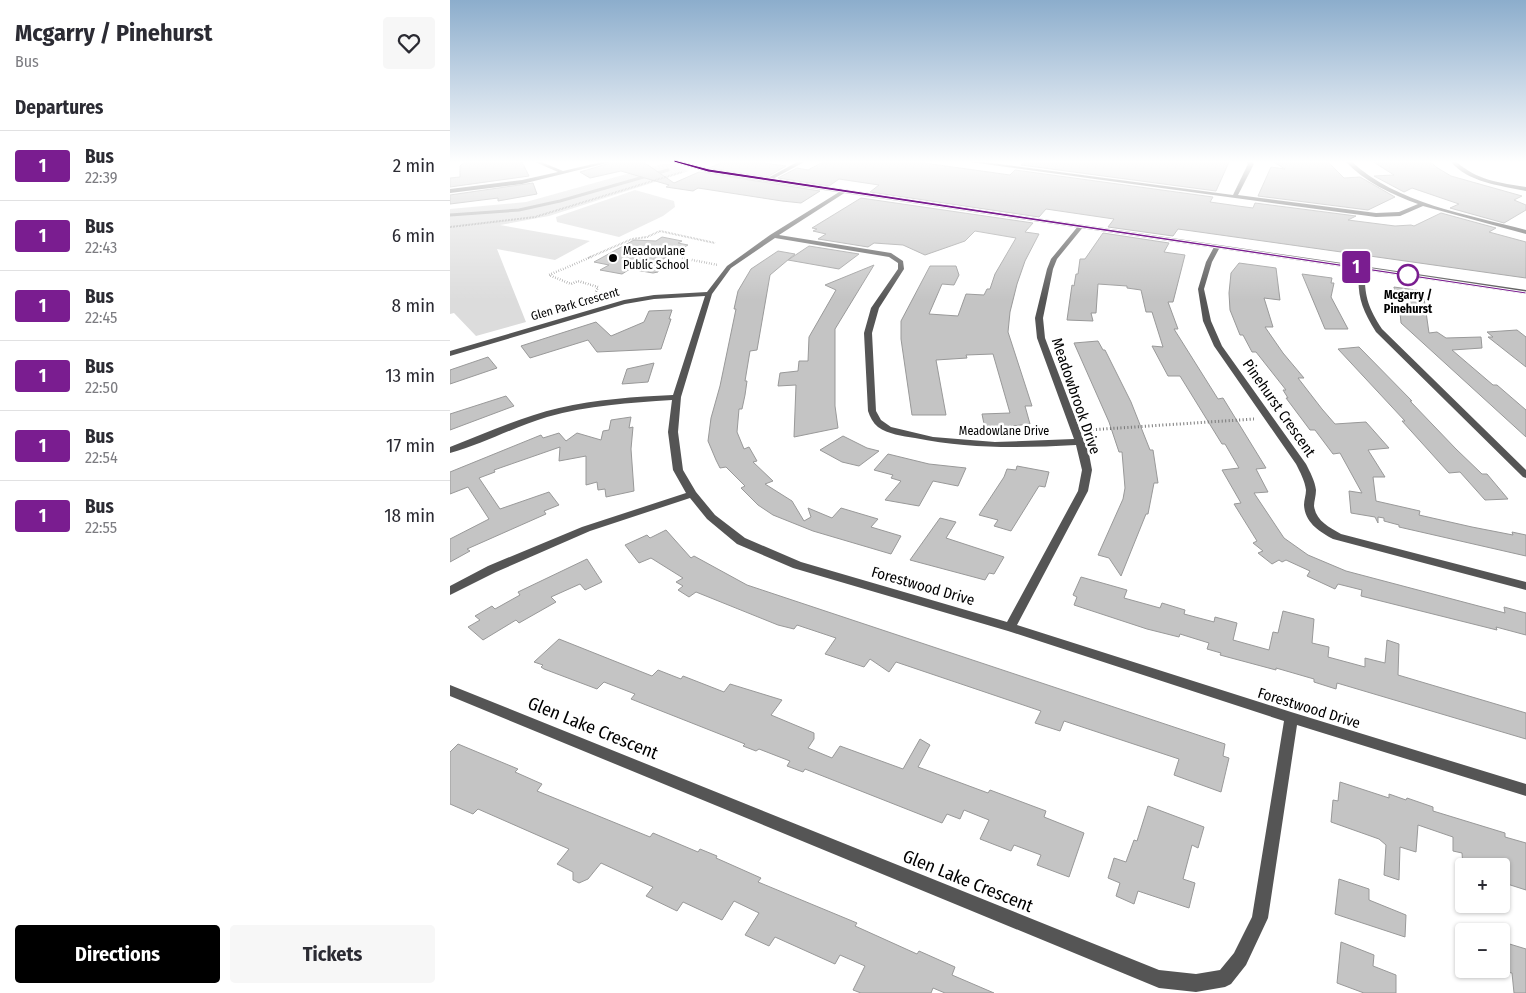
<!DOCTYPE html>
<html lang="en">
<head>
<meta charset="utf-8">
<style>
	:root { --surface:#fff; --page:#f7f7f7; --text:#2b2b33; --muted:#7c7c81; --line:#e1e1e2; --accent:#000 }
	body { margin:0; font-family:"Fira Sans Condensed",sans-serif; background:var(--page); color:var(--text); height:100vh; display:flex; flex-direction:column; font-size:19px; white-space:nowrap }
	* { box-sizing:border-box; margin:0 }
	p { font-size:16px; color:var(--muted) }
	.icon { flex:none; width:28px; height:28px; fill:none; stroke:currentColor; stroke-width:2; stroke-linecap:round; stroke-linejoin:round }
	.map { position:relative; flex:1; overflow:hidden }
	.side { display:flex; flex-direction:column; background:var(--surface); width:450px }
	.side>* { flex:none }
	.badge { padding:0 10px; border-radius:4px; font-size:18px; line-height:32px }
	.fabs { position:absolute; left:1005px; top:858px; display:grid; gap:10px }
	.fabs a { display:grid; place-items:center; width:55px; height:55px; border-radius:5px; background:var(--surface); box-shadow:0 1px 4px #0004; font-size:25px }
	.map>.badge { position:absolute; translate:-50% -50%; box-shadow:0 0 0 2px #fff }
	h2 { padding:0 15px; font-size:19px; line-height:45px }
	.round { display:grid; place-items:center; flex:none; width:52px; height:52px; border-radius:5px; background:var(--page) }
	.summary { display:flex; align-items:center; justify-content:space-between; height:85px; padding:0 15px }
	h1 { font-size:24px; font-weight:700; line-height:38px }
	.primary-button { display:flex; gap:10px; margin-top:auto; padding:10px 15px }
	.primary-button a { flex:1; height:58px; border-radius:5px; background:var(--accent); color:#fff; font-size:20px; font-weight:700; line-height:58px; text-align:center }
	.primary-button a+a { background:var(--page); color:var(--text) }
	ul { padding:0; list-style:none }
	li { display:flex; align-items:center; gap:15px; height:70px; padding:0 15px; border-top:1px solid var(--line) }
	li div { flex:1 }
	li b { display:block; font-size:19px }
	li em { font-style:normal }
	li .badge { min-width:55px; font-weight:700; text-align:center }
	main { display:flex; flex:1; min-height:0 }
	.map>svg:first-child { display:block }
</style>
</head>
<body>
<main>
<section class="side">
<div class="summary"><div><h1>Mcgarry / Pinehurst</h1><p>Bus</p></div><a class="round"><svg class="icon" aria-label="heart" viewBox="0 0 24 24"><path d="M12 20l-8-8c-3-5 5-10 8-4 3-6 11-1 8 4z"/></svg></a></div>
<h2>Departures</h2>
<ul>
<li><span class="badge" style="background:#7a1d90;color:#fff">1</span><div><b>Bus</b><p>22:39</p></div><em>2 min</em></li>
<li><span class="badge" style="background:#7a1d90;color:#fff">1</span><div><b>Bus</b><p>22:43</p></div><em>6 min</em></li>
<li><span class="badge" style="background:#7a1d90;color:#fff">1</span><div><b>Bus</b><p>22:45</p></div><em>8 min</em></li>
<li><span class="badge" style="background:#7a1d90;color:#fff">1</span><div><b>Bus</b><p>22:50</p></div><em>13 min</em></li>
<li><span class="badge" style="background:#7a1d90;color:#fff">1</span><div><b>Bus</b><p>22:54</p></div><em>17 min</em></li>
<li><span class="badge" style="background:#7a1d90;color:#fff">1</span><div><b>Bus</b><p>22:55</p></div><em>18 min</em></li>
</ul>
<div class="primary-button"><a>Directions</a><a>Tickets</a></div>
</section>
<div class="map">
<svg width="1076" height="993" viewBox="0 0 1076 993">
	<rect width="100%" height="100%" fill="#fff"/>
	<path fill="#dcdcdc" d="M216,163L239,171L99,216L50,225L140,241L105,260L47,249L76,322L26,336L4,313L0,314V209L76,202Z
		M185,190L224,201L225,207L213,216L169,237L107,222L106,217Z"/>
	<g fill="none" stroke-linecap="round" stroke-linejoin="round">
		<path stroke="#a3a3a3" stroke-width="3" d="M0,215L69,210L110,201L218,170"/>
	</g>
	<path fill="#c4c4c4" stroke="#999" d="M15,161H56L73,164L79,176L0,187V178L10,177V166Z
		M167,161H192L224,183L249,172L370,191L351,203L332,201L248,188L243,191L216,187L219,185L171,171L140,178L130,172Z
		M275,161H299L336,166L317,177L259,168Z
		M375,161H460L560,175L565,170L763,197L760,202L788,206L803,208L805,203L906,216L898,220L945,226L961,225L964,226L991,213L1046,228L1039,232L1076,242V278L728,229L723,236L658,227L664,219L596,209L589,217L420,192L429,185L389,179L379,186L328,178L347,168L358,170Z
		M575,161H767L779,162L766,191L571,165Z
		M822,161H877L894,178L910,177L945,197L918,210L808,196L821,167L835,169Z
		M922,161H980L986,167L1001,176L1072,196L1064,200L1076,205V210L1054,223L1000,208L1009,204L962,188L954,192L924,176L944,175Z
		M83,183L87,194L48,201V198L0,204V195Z
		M411,198L583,223L575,232L589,234L575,261L567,284L560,312L558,332L582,406H575L580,424L535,429L532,414L560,413L543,354L516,355L517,358L486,360L496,415H462L451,339V321L480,266H506L509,275L504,285L492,284L479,314L508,316L516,294L534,295L537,289H540L545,274L566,238L525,231L515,241L475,255L453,245L424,243L418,247L368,239L376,234L363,231L367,229L362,228Z
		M653,233L719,243L714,252L735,255L723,302H718L728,329H724L768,399L773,398L816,468L806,469L818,492L804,493L834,538L858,555L896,571L1055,613L1054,607L1076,613V635L1046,627L1047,630L911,596L912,590L888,584L885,589L857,576L860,571L836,560L832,562L829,560L822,564L808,553L813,551L803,543L807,541L784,504L791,503L772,470L789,468L775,444H772L730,376H718L702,346L713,347L702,312H696L691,290L677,288V286L648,284L646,313H641L643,321L617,320L622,285L624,286L626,274H628L630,259H635Z
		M212,237L232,241L228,243L238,245L213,259L208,272L203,273L180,269L172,274L150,270L159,265L144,262L184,240L206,241Z
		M359,246L409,254L389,269L338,260Z
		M328,251L345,254L320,275L307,350L300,351L295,381H297L295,395L292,409H289L287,432L294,449L299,447L307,461L303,462L323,481L315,484L342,501L354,521L361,517L358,508L382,518L391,508L428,519L421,527L451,536L441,554L363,531L323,515L308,505L291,488L295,486L276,467L270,468L266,460L258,441L261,418L270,386L286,309H284L288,291L301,269Z
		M789,263L826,268L830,300L814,298L823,327H815L833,353L854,378H848L872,409L885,424L916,422L939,448L918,450L935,477H923L926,501L970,511L969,515L1022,527L1063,535L1062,532L1076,535V556L949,527V525L934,521V518L928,517V523L925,517L901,513L899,491L912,493L890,453L883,454L865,430H860L836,398H838L833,390H836L806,352H802L793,335H790L780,310L779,293L781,273Z
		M424,265L385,329V406L388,428L344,437L346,385L328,386L330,373L348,371L349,361H358L359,337L386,290L375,285Z
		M852,274L882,278L881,283H884L881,297L898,329H875Z
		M944,287L973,291L979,333L987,332L996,338L1031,337L1032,348L1002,350L1043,385H1047L1076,410V437L951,323L949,301L943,300Z
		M222,310L219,319H221L211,349L147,352L138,340L80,358L71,346L146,322L161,336L194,322L199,311Z
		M1067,330L1076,337V367L1038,337H1043L1037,332Z
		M648,341L653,350H655L681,402L700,450H703L708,483H704L698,514H696L671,576L659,558L648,555L673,499L675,488L672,452H669L659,422L624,343Z
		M909,347L962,401H960L1006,449L1032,474H1037L1058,499L1035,500L1010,472L999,473L952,421H955L888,349Z
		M38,357L47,368L0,384V370Z
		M204,363L198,382L172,384L177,369Z
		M56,396L64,406L0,430V414Z
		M181,417L179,428L183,427L181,449L184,491L156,497L155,489L148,490L147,482L136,485V456L109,461L110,447L44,470L45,472L29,478L50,509L99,492L109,505L94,511L96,514L17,549L20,551L0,562V539L39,519L18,487L0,494V472L91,435L93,438L109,433L116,441L127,433L151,440L153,431L159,430L161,420Z
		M393,436L417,448L429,451L409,466L392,462L370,450Z
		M438,454L479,464L516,468L508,486L483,481L469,506L435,500L451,481L441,478L443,475L424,470Z
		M567,466L599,472L595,487L589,486L561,531L544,526L548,520L529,515L554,477L557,469L566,470Z
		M490,518L506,522L496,538L554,557L544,574L539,573L535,580L460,560Z
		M216,530L241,558L244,556L297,585L775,744L773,756L779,758L771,792L724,775L729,759L614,721L610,731L585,723L591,711L446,662L439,672L420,659L414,667L375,654L386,638L347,625L344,629L328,625L246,592L239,597L228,590L233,586L226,582L233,578L201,558L189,563L175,545L197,535L200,538Z
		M137,559L152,582L135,590L130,584L101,597L106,602L69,623L66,620L33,640L18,627L30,620L25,616L42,606L45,609L70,595L68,592Z
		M631,577L677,590L674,598L710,608L712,603L735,610L734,614L764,622L765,617L787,623L783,640L819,650L823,632L828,633L833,611L864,619L862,643L879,647L878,657L915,667V658L935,663L937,640L949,644L948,675L1076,713V739L887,683L886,689L864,682V679L826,668V670L770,655L771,653L757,649L759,643L730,634L729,637L697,629L624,605L627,597L623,595Z
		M109,639L202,676L208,670L231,679L233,676L274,692L280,684L332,700L321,715L364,733V739L358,748L382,758L390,746L453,769L470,739L480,745L468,767L538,793L540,790L596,811L594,817L634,833L619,877L587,865L591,855L564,845L561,851L530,839L539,820L514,810L510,819L497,814L492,823L355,769L353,772L337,766L340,761L309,749L306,751L293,746L295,744L181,699L185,694L154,682L147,689L94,669L91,667L93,665L84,662Z
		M8,744L68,769L65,772L92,784L87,791L200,837L203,833L248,852L250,849L267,856L266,858L311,878L308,882L407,923L405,926L467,954L469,951L505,967L502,975L544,993H495L483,988L481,993H411L403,990L415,966L390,955L385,964L325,937L319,946L295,935L309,913L284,901L272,920L233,902L227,911L196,896L203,887L151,863L138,879L129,883L123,880V872L107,864L119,849L28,809L23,814L0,804V752Z
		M890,782L939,798V794L956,800L957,798L983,807V811L1055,833V837L1076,843V890L1051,882V866H1013L1012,853L1003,851V837L968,825L966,852L950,847L949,880L934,875L936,845L929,839L881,822L883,800L888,801Z
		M698,806L754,827L748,848L742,845L733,879L745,883L739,908L688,891L684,904L666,896L670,883L658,878L664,858L676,862L684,840L687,841Z
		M889,879L919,889V900L956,915L955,937L885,914Z
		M891,942L924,955L923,966L946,975V993H914L887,983Z
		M1053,942L1076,949V993H1064L1062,973L1057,972L1056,966L1051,964Z"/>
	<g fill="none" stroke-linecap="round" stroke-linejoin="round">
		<path stroke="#777" stroke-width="2" stroke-dasharray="0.5 1" stroke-linecap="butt" d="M0,227L85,217L232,172
			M138,258L182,239L197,237L210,231L265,243"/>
		<path stroke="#777" stroke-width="2.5" stroke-dasharray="0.5 2" stroke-linecap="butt" d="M232,258L268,265
			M141,303L148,287L128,281L121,284L99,275L141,257"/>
		<path stroke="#777" stroke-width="3" stroke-dasharray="1 2.5" stroke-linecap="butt" d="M639,430L804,419"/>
		<path fill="#555" fill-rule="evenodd" d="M58,161H75L72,163Z
			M83,161H89L113,171L156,161H165L72,184L0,193V189L72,180L108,172Z
			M349,161H356L321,180L316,179Z
			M512,161H526L783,195L798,164L796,161H801L804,164L788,195L926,213L949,212L968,204C941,194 915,182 895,161H901C947,204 1017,214 1076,230V234L973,206L950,216L926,217Z
			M1000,161H1006C1025,180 1051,183 1076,187V191C1049,185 1019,183 1000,161Z
			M394,189L396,190V192L329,235L441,253L453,261L454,269L429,308L422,333L426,411L431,420L441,427L483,437L545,442L624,439L587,338L585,318L597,269L601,259L629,225L634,226L607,259L603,269L593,318L595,338L639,454L642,470L638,491L567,625L841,712L1076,784V796L847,725L818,918L796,965L781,984L775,987L746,992L709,988L0,696V685L709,970L746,974L770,970L784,953L802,917L834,721L558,631L343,568L287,544L257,519L240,498L140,531L46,572L0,595V586L38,566L132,527L236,493L223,470L218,432L222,400C180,403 138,405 97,417C64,427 33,444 0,453V447C36,433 71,417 109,408C146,399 185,397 223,395L255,296L204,299L175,304L0,356V351L174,300L204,295L257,292L277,266L320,235ZM325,238L439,257L448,263V269L421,308L414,333L418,411C420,417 423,423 428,427C438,434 452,436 465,438C518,449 571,448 626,445L632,470L628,491L557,622L351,562L295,538L265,515L246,492L233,470L228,432L231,397L262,294L281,268Z
			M767,245L770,247L762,262L754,289L761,321L772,346L856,464C860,472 865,481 866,490C866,496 864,501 864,506C866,521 879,527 891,534L1076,582V590L883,539C870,532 855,523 854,505C854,500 856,495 856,490C855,481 850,472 846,464L764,346L753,321L748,289L756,262L764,247Z
			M912,266L915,268C914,294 917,306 932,329L1076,470V478L1073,477L926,332C911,308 907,296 909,268Z"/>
		<path fill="#555" fill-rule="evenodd" d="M223,161H231L259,170L1076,290V294L258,173Z"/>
	</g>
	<linearGradient id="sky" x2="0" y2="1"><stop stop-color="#8cadcc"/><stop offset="0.54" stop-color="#fff"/><stop offset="1" stop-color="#fff" stop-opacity="0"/></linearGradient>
	<rect width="1076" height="300" fill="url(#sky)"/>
	<path fill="#7a1d90" stroke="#fff" d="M224,160L259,169L1076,292V294L258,172L224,162Z"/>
	<circle fill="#000" stroke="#fff" stroke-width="2" cx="163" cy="258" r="5"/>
	<circle fill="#fff" stroke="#7a1d90" stroke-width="2.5" cx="958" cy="275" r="10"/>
	<g text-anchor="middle" stroke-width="5" stroke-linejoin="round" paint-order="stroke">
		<g font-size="12" fill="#000" stroke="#fff" text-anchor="start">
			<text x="173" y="255">Meadowlane<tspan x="173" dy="14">Public School</tspan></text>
		</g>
		<g font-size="12" font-weight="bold" fill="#000" stroke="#fff">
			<text x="958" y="299">Mcgarry /<tspan x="958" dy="14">Pinehurst</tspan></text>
		</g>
		<g font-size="12" fill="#000" stroke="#fff">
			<text transform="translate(125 304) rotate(-16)" y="4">Glen Park Crescent</text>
			<text x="554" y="435">Meadowlane Drive</text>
		</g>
		<g font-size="15" fill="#000" stroke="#fff">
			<text transform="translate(626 396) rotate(71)" y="5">Meadowbrook Drive</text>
			<text transform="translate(829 408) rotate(55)" y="5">Pinehurst Crescent</text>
			<text transform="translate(473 586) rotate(16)" y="5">Forestwood Drive</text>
			<text transform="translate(859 708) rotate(17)" y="5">Forestwood Drive</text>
		</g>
		<g font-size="18" fill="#000" stroke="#fff">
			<text transform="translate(143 728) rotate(22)" y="6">Glen Lake Crescent</text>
			<text transform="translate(518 881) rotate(22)" y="6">Glen Lake Crescent</text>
		</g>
	</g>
</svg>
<div class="fabs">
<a>+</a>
<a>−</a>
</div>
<b class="badge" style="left:906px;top:267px;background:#7a1d90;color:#fff">1</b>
</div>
</main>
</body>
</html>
